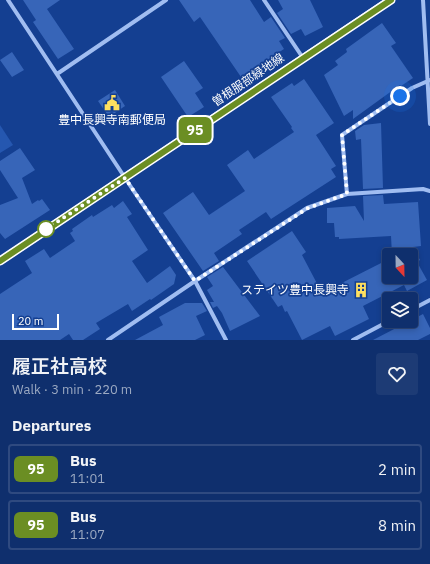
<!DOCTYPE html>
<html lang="en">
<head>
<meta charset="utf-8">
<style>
	:root { --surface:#0f2f6d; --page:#1d3b75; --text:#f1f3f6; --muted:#9ba9c2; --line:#2f4a80 }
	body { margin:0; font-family:"IBM Plex Sans","Noto Sans JP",sans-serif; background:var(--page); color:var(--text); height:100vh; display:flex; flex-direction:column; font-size:15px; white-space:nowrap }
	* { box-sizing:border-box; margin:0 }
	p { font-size:13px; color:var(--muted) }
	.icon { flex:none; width:22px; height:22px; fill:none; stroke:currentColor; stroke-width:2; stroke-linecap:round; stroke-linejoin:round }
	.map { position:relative; height:340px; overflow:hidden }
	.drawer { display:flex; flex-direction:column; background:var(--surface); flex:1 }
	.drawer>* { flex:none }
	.badge { padding:0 8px; border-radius:6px; font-size:14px; line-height:26px }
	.needle { width:26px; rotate:158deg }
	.tools { position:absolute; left:382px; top:248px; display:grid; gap:8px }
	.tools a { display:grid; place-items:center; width:36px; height:36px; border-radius:4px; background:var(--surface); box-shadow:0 2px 6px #0003,0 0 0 1px var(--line); font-size:20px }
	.scale { position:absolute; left:12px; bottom:10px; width:47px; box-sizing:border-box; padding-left:4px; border:2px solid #fff; border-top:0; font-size:11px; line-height:14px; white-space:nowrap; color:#fff; -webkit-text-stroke:3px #143f91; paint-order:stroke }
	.you { position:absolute; width:20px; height:20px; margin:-10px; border:3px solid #fff; border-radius:50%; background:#1a73e8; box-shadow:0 0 0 6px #1a73e833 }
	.map>.badge { position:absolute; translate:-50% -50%; box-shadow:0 0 0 2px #fff }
	h2 { padding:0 12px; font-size:15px; line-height:36px }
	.round { display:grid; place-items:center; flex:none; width:42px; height:42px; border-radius:4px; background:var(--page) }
	.headline { display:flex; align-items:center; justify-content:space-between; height:68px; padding:0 12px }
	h1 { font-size:19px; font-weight:600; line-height:30px }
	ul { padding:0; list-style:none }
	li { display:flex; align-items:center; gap:12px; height:50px; margin:0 8px 6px; padding:0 4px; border:2px solid var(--line); border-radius:4px }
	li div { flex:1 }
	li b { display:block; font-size:15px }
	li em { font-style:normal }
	li .badge { min-width:44px; font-weight:700; text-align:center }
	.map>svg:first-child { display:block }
</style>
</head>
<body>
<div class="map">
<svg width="430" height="340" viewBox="0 0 430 340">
	<rect width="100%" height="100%" fill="#143f91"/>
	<path fill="#2557b0" d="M0,125L13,145L0,153Z"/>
	<path fill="#3765b8" d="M23,0H60L47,9L74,49L58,59L33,22L36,20Z
		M179,0H250L264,22L271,17L285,38L279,41L284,49L241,77L200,17L194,22Z
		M278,0H310L323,27L305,36L301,29L291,34L277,13L283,9Z
		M382,23L396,43L391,46L413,78L401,86L400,85L353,119V110L344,116L324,75L338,65L335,61L347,52L346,49Z
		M12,52L24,70L12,77L0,60Z
		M184,61L203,88L195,93L204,107L188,117L161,77Z
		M304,79L334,123L316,135L336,166L331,169L336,177L271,219L266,212L239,230L242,234L214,253L219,261L203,271L163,213L193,192L209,215L245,191L227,165L248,150L254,159L294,132L291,128L292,127L271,97L292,83L294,86Z
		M115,90L125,106L109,117L98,101Z
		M381,123L383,188L363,189L361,139L356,140L355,131L364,125Z
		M20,148L35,170L22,178L32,204L38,200L39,201L42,199L50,210L5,239L0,233V205L18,198L0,170V161Z
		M383,195L384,204L418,202L421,246L413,247L420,260L417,262L427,280L407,291L404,285L363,306L369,319L335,336L330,326L302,340L287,311L285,312L282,305L278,307L247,261L292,231L306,252L302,255L322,293L389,259V277H411V255H392L391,236L339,239V237H335L334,223H327V208L355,206L364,221L363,196Z
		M123,201L132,214L127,217L148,250L132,261L147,283L170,266L176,275L174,284L151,300L150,299L132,311L128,304L96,323L100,329L83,340H73L69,334L60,340H0V294L32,273L25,261L44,249L50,258L75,241L70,233L73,231L72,229L92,215L93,217L112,205L114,208Z
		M223,267L260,316L230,331L222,313L217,306L213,308L210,302H214L207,290L213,286L207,277Z
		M185,303H202L207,311L196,316L205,335L195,340H135L163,325L159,317Z
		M423,314L430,328V334L418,340H373Z"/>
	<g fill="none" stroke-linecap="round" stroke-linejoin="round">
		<path stroke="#a0bdf1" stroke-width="4" d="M8,0L133,190L195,281L226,340
			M264,0L303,58
			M423,0L430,124
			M57,74L166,0
			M347,194L342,135L412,88L430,80
			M411,310L430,300
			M108,340L195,281L307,208L347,194L423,189L430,191
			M353,340L389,321"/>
		<path stroke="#cfdefc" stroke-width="8" d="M0,261L390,0"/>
	</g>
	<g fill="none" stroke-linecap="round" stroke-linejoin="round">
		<defs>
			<path id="line" d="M0,261L391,0"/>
		</defs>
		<use href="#line" stroke="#fff" stroke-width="9"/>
		<use href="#line" stroke="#6b8e23" stroke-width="6"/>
		<path stroke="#fff" stroke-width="4" stroke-dasharray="0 7.2" d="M46,229L125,178L195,281L308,208L347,194L342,135L400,96"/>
	</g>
	<defs>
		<symbol id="civic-bare" viewBox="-9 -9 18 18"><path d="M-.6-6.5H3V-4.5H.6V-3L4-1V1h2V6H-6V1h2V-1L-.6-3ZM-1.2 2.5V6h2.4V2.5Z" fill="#ffe060" stroke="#143f91" stroke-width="2.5" paint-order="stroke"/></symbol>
		<symbol id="building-bare" viewBox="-9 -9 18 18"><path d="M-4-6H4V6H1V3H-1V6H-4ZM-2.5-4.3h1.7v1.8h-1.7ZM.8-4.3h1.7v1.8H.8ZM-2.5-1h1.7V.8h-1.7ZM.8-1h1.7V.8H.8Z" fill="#ffe060" stroke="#143f91" stroke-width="2.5" paint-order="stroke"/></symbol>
	</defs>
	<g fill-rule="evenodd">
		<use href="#civic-bare" x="101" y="92" width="22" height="22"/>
		<use href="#building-bare" x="350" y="279" width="22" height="22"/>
	</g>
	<circle fill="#fff" stroke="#6b8e23" stroke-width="2" cx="46" cy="229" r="8"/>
	<g text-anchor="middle" stroke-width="3.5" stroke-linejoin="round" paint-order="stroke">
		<g font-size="12" fill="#fff" stroke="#143f91">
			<text transform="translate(248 80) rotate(-34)" y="4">曽根服部緑地線</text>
		</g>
		<g font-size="12" fill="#fff" stroke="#143f91">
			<text x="112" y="124">豊中長興寺南郵便局</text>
			<text x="349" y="294" text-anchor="end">ステイツ豊中長興寺</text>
		</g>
	</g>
</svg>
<div class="tools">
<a><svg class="needle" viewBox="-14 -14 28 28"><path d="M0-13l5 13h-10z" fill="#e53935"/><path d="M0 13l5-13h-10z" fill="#9ba9c2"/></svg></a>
<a><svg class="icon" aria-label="layers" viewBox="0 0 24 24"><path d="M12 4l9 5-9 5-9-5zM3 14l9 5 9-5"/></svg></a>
</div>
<div class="scale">20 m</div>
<div class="you" style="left:400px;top:96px"></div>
<b class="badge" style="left:195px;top:130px;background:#6b8e23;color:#fff">95</b>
</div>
<section class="drawer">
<div class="headline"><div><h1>履正社高校</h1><p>Walk · 3 min · 220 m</p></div><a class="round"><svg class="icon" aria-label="heart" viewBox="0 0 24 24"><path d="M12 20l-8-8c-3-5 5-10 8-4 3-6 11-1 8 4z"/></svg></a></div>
<h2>Departures</h2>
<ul>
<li><span class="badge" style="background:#6b8e23;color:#fff">95</span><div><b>Bus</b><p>11:01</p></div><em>2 min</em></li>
<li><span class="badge" style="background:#6b8e23;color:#fff">95</span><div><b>Bus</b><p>11:07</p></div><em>8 min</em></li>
</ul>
</section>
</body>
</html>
